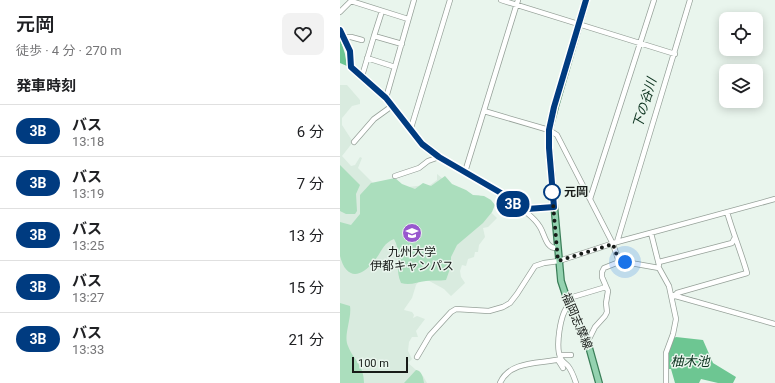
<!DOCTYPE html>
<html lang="ja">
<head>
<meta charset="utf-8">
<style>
	:root { --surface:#fff; --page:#f2f2f2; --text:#202124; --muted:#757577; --line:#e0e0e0 }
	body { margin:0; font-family:Roboto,"Noto Sans JP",sans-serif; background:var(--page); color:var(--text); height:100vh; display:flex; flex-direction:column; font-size:15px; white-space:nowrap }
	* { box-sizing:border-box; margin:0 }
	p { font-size:13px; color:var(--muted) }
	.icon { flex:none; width:22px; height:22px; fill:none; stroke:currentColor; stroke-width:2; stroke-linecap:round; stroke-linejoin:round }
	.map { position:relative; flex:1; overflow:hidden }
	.panel { display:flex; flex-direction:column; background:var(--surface); width:340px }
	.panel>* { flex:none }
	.badge { padding:0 8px; border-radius:13px; font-size:14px; line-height:26px }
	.fabs { position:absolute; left:379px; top:12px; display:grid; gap:8px }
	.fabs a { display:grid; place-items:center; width:44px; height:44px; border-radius:8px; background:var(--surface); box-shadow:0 2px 10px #0003; font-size:20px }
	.scale { position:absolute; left:12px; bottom:10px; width:56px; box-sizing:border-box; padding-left:4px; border:2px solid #171b18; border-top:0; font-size:11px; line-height:14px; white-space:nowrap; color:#171b18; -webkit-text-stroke:3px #e9f5ed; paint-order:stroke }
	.you { position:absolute; width:20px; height:20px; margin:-10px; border:3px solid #fff; border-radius:50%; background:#1a73e8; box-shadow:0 0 0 6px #1a73e833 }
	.map>.badge { position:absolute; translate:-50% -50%; box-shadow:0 0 0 2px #fff }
	h2 { padding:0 16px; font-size:15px; line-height:36px }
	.round { display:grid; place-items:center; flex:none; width:42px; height:42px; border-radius:8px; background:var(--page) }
	.headline { display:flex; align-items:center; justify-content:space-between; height:68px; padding:0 16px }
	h1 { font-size:19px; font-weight:600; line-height:30px }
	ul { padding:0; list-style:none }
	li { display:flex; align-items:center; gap:12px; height:52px; padding:0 16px; border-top:1px solid var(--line) }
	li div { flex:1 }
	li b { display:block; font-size:15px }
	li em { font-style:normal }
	li .badge { min-width:44px; font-weight:700; text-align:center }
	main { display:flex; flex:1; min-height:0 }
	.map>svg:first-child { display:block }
</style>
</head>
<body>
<main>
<section class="panel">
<div class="headline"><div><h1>元岡</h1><p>徒歩 · 4 分 · 270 m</p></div><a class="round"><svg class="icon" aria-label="heart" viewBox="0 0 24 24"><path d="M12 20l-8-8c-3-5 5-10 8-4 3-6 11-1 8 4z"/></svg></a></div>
<h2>発車時刻</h2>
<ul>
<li><span class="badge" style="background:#003b80;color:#fff">3B</span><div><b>バス</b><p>13:18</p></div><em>6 分</em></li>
<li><span class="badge" style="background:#003b80;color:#fff">3B</span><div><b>バス</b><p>13:19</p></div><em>7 分</em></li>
<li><span class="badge" style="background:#003b80;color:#fff">3B</span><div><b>バス</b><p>13:25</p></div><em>13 分</em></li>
<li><span class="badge" style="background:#003b80;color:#fff">3B</span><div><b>バス</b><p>13:27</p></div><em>15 分</em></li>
<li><span class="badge" style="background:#003b80;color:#fff">3B</span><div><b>バス</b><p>13:33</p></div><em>21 分</em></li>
</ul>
</section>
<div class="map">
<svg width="435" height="383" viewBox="0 0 435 383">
	<rect width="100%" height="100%" fill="#e9f5ed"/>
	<path fill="#d9ebdf" d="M0,85H7L20,100V104L12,106L2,118V125L13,142L2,156L11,166L15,165L20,157L22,158L18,168L33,183L24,195L50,181L52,179L56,186L60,188L85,185L89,186L97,180V174L126,198L133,195H139L140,196L137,199L157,218L148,227L143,228L145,237L139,245L138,252H135L134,257L128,259L126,266L122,265L120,271L121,277L125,283L111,296L104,289L82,277L76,285L72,298L65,308L64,310L72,312L74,315L73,318L77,316L85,319L76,331L78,337H72L69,342L68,351L72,359L68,363L83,376L87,383H0Z"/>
	<path fill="#abdebd" d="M0,165L20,185L16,194L17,211L15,214H6L0,211Z
		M105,176L112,184L126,190L133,195L144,196L151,200L155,205L152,212L143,223L117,245L111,257V266L106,280C99,281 93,280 86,281C77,282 70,286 61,283C54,268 62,252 54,239C42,244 42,252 34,261C21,278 6,280 0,256C0,246 0,232 0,222L11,225L20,214V195L31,183L55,178L62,184L75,189L83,183L91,186Z
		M0,303L10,306C12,318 3,336 8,346C14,361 24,365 24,383H0Z
		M76,370C82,371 83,377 84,383H64Z"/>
	<path fill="#6dc692" d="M0,38L5,54L7,66L0,63Z
		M336,337L363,340L373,363L396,377L393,383H378L361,379L359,383H335L331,369H328V353L334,338Z"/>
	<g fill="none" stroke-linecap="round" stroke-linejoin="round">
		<defs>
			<path id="minor" d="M161,0L335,54
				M0,12L11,1L68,19
				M0,30L10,51L11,67L46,98L82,144L99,157L161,193L170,202L176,205L187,209L214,207
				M34,36L42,11
				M4,37H11L22,40
				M27,58L55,67
				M22,76L34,36L62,44
				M46,98L74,0
				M144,111L209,130L217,135L273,244L279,262
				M71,128L110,0
				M14,142L34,119L52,106
				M125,172L178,0
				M55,176L79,168L88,161L99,157
				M250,199L314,0
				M187,209V213C192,217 197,222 200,227C205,235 206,249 217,248
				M311,233L319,265
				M277,242L350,0
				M319,262L392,243L394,239
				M332,295L435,324
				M334,296L337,293L407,273C401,252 393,233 387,212
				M226,299L266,287
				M229,305C220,313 215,348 221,359C223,362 226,364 228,366C232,371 234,377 236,383
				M247,340L250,337L255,327L265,316L267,312L266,303L268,291L262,277V272L264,268L279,262H285L319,268L329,286L336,319L333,334L326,353V383
				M220,355H231
				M77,357L90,335L111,312L116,309L149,311L163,307L170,303L177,294L195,266L204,263L219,261L277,242L435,199
				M218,360L223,368
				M160,383C170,360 201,364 221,359"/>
			<path id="major" d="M246,0L215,107L209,130V148L221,281L229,305L247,340L259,383"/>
		</defs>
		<use href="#minor" stroke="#96a199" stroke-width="6"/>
		<use href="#major" stroke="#3a7e58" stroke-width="8"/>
		<use href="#minor" stroke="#fff" stroke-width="4.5"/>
		<use href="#major" stroke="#94d2b0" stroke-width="5.5"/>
	</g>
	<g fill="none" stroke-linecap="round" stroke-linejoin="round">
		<defs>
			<path id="line" d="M0,30L10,51L11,67L46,98L82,144L99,157L161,193L170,202L176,205L187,209L214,207L209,148V130L214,107L246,0"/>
		</defs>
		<use href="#line" stroke="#fff" stroke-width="9"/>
		<use href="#line" stroke="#003b80" stroke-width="6"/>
		<path stroke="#171b18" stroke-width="4" stroke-dasharray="0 7.2" d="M212,192L218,261L273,244L279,262H285"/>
	</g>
	<defs>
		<symbol id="university-disc" viewBox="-11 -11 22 22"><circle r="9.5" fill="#9858ce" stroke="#e9f5ed"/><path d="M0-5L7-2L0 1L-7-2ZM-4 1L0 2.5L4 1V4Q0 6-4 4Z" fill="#fff"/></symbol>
	</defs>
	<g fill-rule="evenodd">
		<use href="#university-disc" x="61" y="222" width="22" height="22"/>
	</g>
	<circle fill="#fff" stroke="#003b80" stroke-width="2" cx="212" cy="192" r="8"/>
	<g text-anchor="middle" stroke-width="3" stroke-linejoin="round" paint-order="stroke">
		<g font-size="12" font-weight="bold" fill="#171b18" stroke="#e9f5ed" text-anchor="start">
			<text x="224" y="196">元岡</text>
		</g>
		<g font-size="12" fill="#171b18" stroke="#e9f5ed">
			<text x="72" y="256">九州大学<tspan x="72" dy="14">伊都キャンパス</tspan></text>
		</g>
		<g font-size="12" fill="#171b18" stroke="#e9f5ed">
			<text transform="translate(237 321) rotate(67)" y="4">福岡志摩線</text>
		</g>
		<g font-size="13" font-style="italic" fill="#0b321e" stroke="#e9f5ed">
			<text transform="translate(304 103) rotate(-73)" y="5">下の谷川</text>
			<text x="350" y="366">柚木池</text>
		</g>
	</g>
</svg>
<div class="fabs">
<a><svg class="icon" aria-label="locate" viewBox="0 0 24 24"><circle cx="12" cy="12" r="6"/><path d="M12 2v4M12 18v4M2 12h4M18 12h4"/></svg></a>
<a><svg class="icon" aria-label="layers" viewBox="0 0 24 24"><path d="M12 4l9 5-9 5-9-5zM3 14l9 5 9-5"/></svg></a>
</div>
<div class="scale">100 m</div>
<div class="you" style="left:285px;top:262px"></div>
<b class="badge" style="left:173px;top:204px;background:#003b80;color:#fff">3B</b>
</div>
</main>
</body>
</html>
